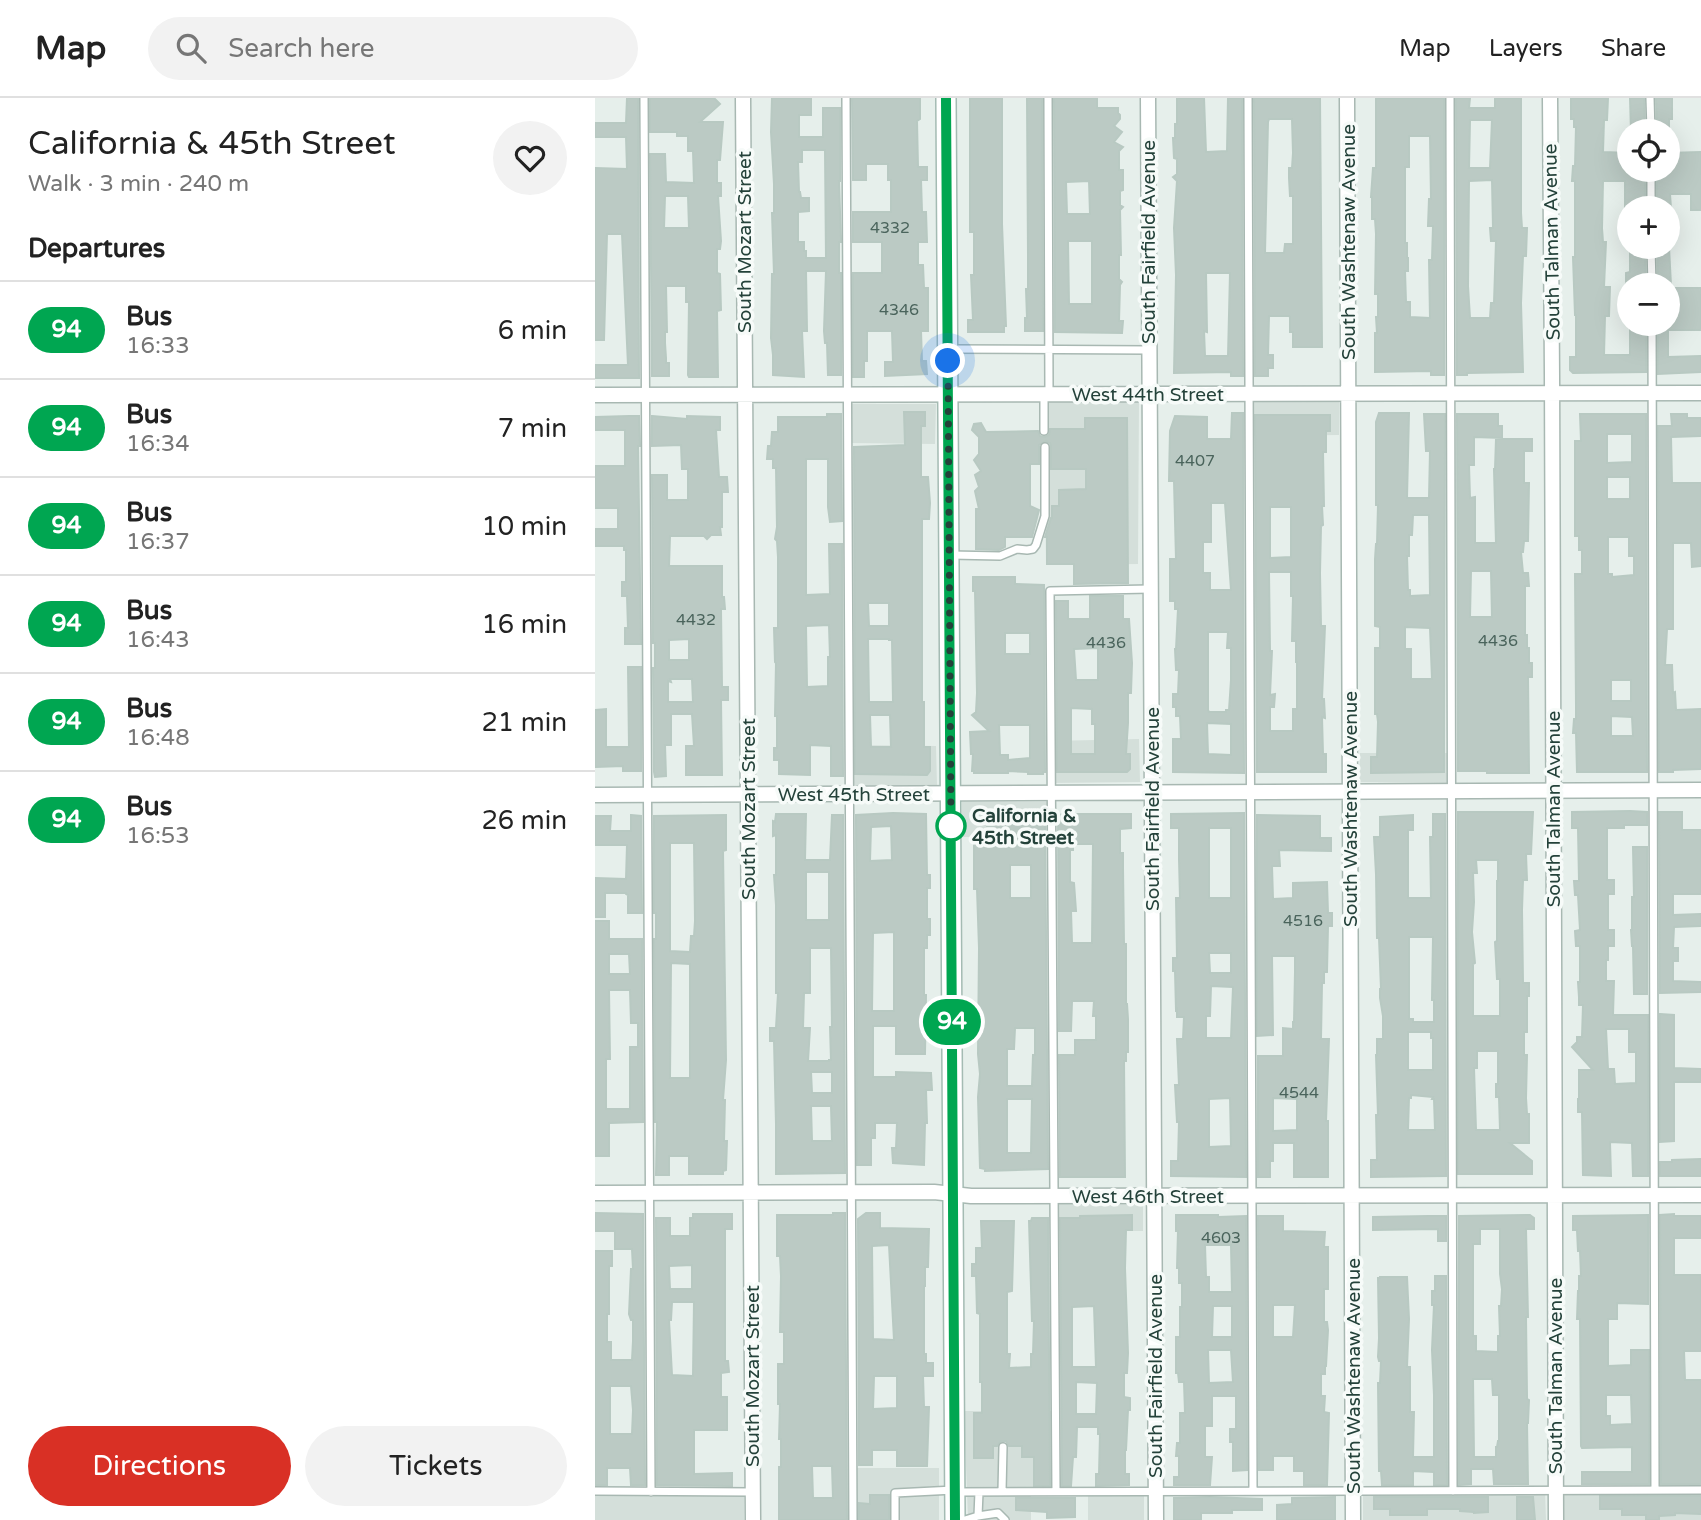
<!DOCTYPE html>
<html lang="en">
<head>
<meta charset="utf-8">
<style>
	:root { --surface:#fff; --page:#f2f2f2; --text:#222; --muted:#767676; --line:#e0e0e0; --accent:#d93025 }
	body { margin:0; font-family:"Varela Round",sans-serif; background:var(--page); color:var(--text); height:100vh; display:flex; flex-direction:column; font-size:26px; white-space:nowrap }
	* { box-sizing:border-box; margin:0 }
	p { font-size:23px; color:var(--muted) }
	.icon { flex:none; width:38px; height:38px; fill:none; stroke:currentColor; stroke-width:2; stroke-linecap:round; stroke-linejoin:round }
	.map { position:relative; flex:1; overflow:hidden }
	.details { display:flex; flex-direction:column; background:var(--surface); width:595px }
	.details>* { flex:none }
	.badge { padding:0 14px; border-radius:23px; font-size:24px; line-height:46px }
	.buttons { position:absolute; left:1022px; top:21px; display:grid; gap:14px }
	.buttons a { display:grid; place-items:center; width:63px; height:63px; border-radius:50%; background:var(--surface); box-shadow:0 7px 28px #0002; font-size:35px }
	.you { position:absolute; width:35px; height:35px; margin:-18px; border:5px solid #fff; border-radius:50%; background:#1a73e8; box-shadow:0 0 0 10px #1a73e833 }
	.map>.badge { position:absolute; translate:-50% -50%; box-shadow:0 0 0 4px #fff }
	h2 { padding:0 28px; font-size:26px; line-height:63px }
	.round { display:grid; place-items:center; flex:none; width:74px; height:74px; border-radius:37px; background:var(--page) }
	.headline { display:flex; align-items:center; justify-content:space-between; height:119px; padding:0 28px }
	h1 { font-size:33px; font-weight:600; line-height:52px }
	.cta { display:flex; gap:14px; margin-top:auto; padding:14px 28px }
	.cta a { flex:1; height:80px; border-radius:42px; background:var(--accent); color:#fff; font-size:28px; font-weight:600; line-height:80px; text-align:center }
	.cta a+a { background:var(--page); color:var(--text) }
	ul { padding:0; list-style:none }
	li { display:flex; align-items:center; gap:21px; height:98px; padding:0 28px; border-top:2px solid var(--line) }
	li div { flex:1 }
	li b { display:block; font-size:26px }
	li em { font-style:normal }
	li .badge { min-width:77px; font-weight:700; text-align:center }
	header { display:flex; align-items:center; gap:42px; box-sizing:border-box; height:98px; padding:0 35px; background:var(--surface); border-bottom:2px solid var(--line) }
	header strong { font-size:33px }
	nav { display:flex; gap:38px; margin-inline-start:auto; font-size:24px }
	.search { width:490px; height:63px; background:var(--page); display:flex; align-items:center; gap:18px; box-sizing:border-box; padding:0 24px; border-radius:38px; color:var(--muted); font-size:26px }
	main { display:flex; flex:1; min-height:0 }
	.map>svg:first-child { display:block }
</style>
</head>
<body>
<header>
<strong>Map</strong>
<div class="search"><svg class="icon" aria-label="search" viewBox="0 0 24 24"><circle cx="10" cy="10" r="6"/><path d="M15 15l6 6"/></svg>Search here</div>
<nav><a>Map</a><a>Layers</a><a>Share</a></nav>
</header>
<main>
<section class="details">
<div class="headline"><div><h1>California &amp; 45th Street</h1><p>Walk · 3 min · 240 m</p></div><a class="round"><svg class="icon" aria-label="heart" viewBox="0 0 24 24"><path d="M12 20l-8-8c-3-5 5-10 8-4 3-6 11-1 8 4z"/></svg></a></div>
<h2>Departures</h2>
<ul>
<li><span class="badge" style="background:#00a651;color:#fff">94</span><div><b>Bus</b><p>16:33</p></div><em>6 min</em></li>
<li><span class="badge" style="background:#00a651;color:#fff">94</span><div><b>Bus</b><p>16:34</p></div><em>7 min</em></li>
<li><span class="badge" style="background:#00a651;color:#fff">94</span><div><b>Bus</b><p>16:37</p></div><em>10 min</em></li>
<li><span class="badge" style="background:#00a651;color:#fff">94</span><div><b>Bus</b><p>16:43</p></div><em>16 min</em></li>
<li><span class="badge" style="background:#00a651;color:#fff">94</span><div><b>Bus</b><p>16:48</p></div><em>21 min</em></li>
<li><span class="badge" style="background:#00a651;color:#fff">94</span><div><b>Bus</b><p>16:53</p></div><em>26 min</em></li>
</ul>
<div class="cta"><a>Directions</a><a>Tickets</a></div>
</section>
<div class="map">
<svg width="1106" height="1422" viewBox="0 0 1106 1422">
	<rect width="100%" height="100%" fill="#e6efeb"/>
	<path fill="#d4dfda" d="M654,302L744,303V337L655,338Z
		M449,303H544L543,466L451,467Z
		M253,306H341L340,346L253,345Z
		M544,641L545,684L456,685V643Z
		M254,647L341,648L342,687H255Z
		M765,655H856V685L764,684Z
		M367,704H456V739H367Z
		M459,1106H548V1133H459Z
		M369,1313H461V1393L436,1394V1422H373Z
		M258,1370H344V1422H258Z
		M950,1392L951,1422H768V1393Z
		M968,1392H1106V1422H968Z
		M0,1393L149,1394V1422H0Z
		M493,1393H549V1422H493Z"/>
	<path fill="#bbcac4" stroke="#b8c9c2" stroke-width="2" fill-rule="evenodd" d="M32,0H43L44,280H0V267H33L27,136H12L9,242H0V70L32,71L31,39H0V25H31Z
		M55,0H119L125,6L105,24H128L125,62H122V85H126V98H123L126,143L125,151H122V175L125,176L126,212L122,213L123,279H94L93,277L94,204H91V188H71L72,234H70V245L71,260V265H74V278H57L55,56H70L71,84L99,85L98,53H93V38H82V34H55ZM70,98H93L94,130H69Z
		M177,0H216V17H204V39H228V10H245V83H244L246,144H244V175H246V277H233L232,245H230L229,233L231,173H211L212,233H207L209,279L178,277V257L176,240L177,176H179L177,115H179V86L176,34ZM207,52H230L231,160H211V153H209V144H203V114L214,113V100H206L205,94H204L203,64H207Z
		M257,0H325V21L322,23L323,69H332V82H326L327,114H331L332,144H323V167H328L329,190H333V233H326L327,263H331L332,276L290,278V264H298L297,233H272V263H269V279H258V175H287V144H258V114H296V82H293V66H271V82H258Z
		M375,0H407V126L411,228H409V234H373V222H378L376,177H379V134H375Z
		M432,0H447L448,233H430V220H432L431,191H433V157Z
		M459,0H502V10H523V15L525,17V21L519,28L527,34L519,44L528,49L524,53V72H528V92L525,93V107L528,109L525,112L526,157H524V181L527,184L525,187L524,223H528L527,235L460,234ZM494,83L495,116H472L471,84ZM473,143H497V206H474Z
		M582,0H609L611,54L632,53L633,0H647L648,278H636V274L579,275L581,177L579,130L582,83L578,79L582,76V61L579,60L578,40H580V26H582ZM611,175H635L633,258H610L609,233L612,234Z
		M659,0H725L727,249H698V234H695V219L694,218H674L673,257H678V270H673V278H660ZM674,21H697L698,55L697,70H694V80L695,98H698V146H690L689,155H670L673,24Z
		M781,0H849V277H836V273L780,274V235H782L781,219H783V196H780L781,136L780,121H777V99H776L778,70H781ZM814,38H835L836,101H834L833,128H838L837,162H834L835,220L815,219V204H811L810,173H813V160H812V145H810V69H814Z
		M861,0H875L874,10H900V0H926V115L927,130H932L931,158H928L926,205L928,274L872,275V277H862ZM875,22H897L895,70H874ZM897,82L898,130H895L896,143H901L899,205H896L895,220H875L873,188L874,83Z
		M976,0H1013L1012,22H1009L1008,54L1034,55V72H1050V110H1030V83H1008L1007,130L1008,144H1011L1009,189H1015L1014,218H1010L1009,257H1035V226H1051V274L978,275L975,272V259H981V217H980L978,159H980V83H977L978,68H980L981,29H979V21H976Z
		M1035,0H1049L1050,33H1036Z
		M1061,0H1077V21H1074V33H1062Z
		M1106,54V112H1096V96H1075L1076,110H1062V72H1073V55Z
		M1035,149H1050L1051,186H1031V175L1035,174Z
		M1062,149H1074L1076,187H1063Z
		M1073,190H1106V232H1073V259L1106,258V274L1063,276V226H1073Z
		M309,314H330V328H326V379H333L335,405L334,421H327V604H329V649H335V673L332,677L260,676L259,349L310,347ZM273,505H294V528H274ZM273,541H294V542H297L298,604H274ZM275,617H295L296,649H276Z
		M637,315H648L649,675L578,674V641H586L585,618H581V609H578V596H583L584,572H581L580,551H581L583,511H580V503H575V461H581L579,383H574L575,333L580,318L612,319V341H636ZM616,405H630L636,492H615V475H608V444H616ZM613,534H633L632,550H636V582L634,612H631V614H614L613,612ZM612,625L636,626V657L613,656Z
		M784,315H814L812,400H834L835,353H831L829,316H850L849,674L776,675V659H782L783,624L782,616H780V550H785V529L780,528V461L781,446H782L783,407H781V324ZM818,417H834L835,497L815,498V492H813L812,458H814V437H817ZM810,529L835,530L837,581H816V551H810Z
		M232,316H246L247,423L235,424L233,409V361H211V497L235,496L234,446H247L248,678H236V648L215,647V677L184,676V662H179V650H182V618H180L181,565L180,564L179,530H183V459L182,443L180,441L182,429L181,370H178V361H172L173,348H176L177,334H183V319H232ZM234,527L235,559H233V588L212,589L211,528Z
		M862,316H903V328H907V340L879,339V367H874L875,400L880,399V445H901L899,371H900L901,341H937V353H929V385H934L933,443H929L928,454H926L928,475H933L934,488H930V537H932V550H934V565H937V579H933L934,675H892V673H863ZM876,473H896L897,519H875Z
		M985,316H1051L1052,674H982L981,635H978L979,621H981V607L980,476H987V452H984V438H980V343H986ZM1012,336H1037V364L1012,365ZM1012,379H1035V401H1012ZM1013,439H1034V458H1039V477L1017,479V476H1013ZM1016,582H1036V603H1016ZM1016,618L1037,619L1038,638H1016Z
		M1076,316H1092V320H1106V338L1076,339L1077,385H1106V468L1097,469L1096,445H1078V531H1072L1070,567H1077L1078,595L1080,594L1081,612L1106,611V671L1078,672V674H1064L1063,328H1077Z
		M660,317H735V333H731V354H728L729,408H727L728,427L726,428L725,475L726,528H730L727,601H729L730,620L727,619L728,656H731V674H662ZM675,409H696V459L675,460ZM674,474H696V498H698L697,543H701V564H702V611H698V633H675V609H679L680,596L675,597L677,553H675Z
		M34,318H44L45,348H43L46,546H30V530H33L32,498H27V484H31V452H29V448H0V431H23V410H0V368H30V332H0V319Z
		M57,318L92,321V318L125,319V332H121L124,379H132L133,394H127V429H125L126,437H116L112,441L109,438H75L74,468H127V499H129L130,511H126L127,589H133V602H126L127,677H91V648H99L97,616H76V647H70L71,678L60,679L59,674L58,570H60V545H58L57,377H72V402H93V371H87L86,347L57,348ZM94,541V562H74V542ZM75,581H97L98,604H73V583L76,584Z
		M490,320H532L533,485L479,486V466H452V439H450L456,420H457V408H464V392L491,391V371H456V348L455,345L451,343L444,347V366H435V408L444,412L437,439H410V449L404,452L381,451V411H384L380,393L384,389L380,377L386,373L379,362L384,356V339L377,332L379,326L386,325L391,334L443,333L445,338L450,339L454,337L455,331H490Z
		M378,479H420V486L449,487L450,674H448V676H433V674L413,673V675H379V673H377L378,656H376L375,634L394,633L377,617L381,614L382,595L380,493H378ZM410,535H435V556H410ZM404,627H435V660L413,662V657H405Z
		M495,498H528V521H534L537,565L536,595H533V625L531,656H535V671L532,674H462L461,503H473V521H495ZM503,550V582H481L479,551ZM476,610L497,611V626H500V656H476Z
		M33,569H46V673H28V668L0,669V612L11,611V649H34Z
		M1035,713L1052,714V727H1029V730H1012V782H1019V796H1013V832H1019V848H1013V862H1011V883H1019L1018,917H1053V1078H1038L1037,1045L1015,1044L1016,1078L988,1077L987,1014H983V1001H984V972H998L977,949L982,944V939H987L988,907H984V899L983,884H985V848H981L980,833L985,832L983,797H980L979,783H984L983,730H977V714ZM1011,931H1034V954H1041V985L1020,986L1019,971H1013Z
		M863,714H938L936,756H931L932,782H928L927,812L928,885H934V898H932V934H929V957H932L931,1000L932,1016H934V1045H915L937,1063V1076H863ZM881,762H903V783H902V843L900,844L902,881H905V918H878V866L880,865L877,834L879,804L878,775H882ZM882,953H903V986H901V999H904L905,1032H881L879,970H882Z
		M1064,714H1087V732H1106V796H1078V817L1106,816V828L1079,829L1078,850H1083V863H1078V883L1106,884V894L1065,895Z
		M298,715L331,716L332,777H335V790H332V821H335V837H332V850H329V897H331L330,956H301V928H278V979H301V974L336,975L337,992H331L332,1025H330L329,1067L298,1065L297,1050H301L302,1025H280V1040H276V1067H262L261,717ZM296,728L297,762L275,763L276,729ZM299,834V913H277L278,835Z
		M402,715H450V717L453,1071L390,1073V1071L385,1070L383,999L385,976L383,956L384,850L382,791H379V747ZM415,767H436V800H415ZM420,930H440V957H438L437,988H412V951H419ZM412,1001H437L436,1055H412Z
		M649,715L651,1079L576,1078V1063H583L584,1024H582L580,987H584L582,941H588L589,919H582V911L581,912L580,873H578V860H582L581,800H585L584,761V730H576V716ZM614,730H636V800H614ZM614,855H636V875H615ZM616,888L638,889L636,940H611V918H615ZM635,1000L636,1048L614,1049V1001Z
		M181,716H211L210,762H235L237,717H248L250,1075L181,1076V1026L179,943H175V930H181L183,895H181V807L179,777H181V737L178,738V723L180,724ZM211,774H234V822H211ZM215,850H236L237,929H235L236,962H234V963H213L215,930H208L209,895H215ZM216,974H237V995H217ZM216,1008H236L237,1043H217Z
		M473,716H536V730L525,731V755H528V770L529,846H531V906H532L533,921V954H531V963H529L530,1079H465L464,957H480V942H501V918H498L499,903H477L476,933H464L463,717ZM478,746H498L497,845H477L476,813H481L479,785L475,784V752H478Z
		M838,716H850L851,1078L776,1079V1062H782L781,1017H783L781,957H782V941H788V918L785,900V891H786L784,840H782L781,776L779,739H785V719L818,717V732H813V800H836L835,739H838ZM814,839H838L837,902H839V924H818V921H814ZM813,934H836V940H838V972H813ZM816,997L838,999L837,1001H839L840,1032H813L814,1000H816Z
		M36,717L46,718L47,815H33V797L31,796V795H10V819H0V780L31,781L32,747H0V718H16L15,733H36Z
		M131,717V752L128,753L131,962L128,1002H130L129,1043H132L131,1072L128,1073V1076H94V1058H74V1077H61L62,1024H60L59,841H61V815H59V718ZM75,745H99L100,823L99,838H96L95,854L75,853ZM76,865L95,866V980H75Z
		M662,717L725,718V740H736V753L684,752L685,768H677L678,801L698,800V785L732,784L733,815H737V828H733L732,874H729V885H727L726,941H734L731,1023H733V1079H699V1045H678V1063H675V1079H663V958H688V930L698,931V924H699L700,874V858H677L678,937L662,938ZM678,1000L702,1001V1032L678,1033Z
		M1038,749H1052V896H1039L1038,848H1037L1036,832H1037V799H1039Z
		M0,823H14V841H47L48,1024L14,1025V1058H0ZM14,856H34L35,876H14ZM14,892H35L36,925H43V949H35V1011H11V961H15Z
		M1065,916L1079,917V970L1106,971V984H1079V1043L1065,1044Z
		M1106,1061V1078H1065V1064H1077V1062Z
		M0,1115L48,1116L50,1387H36L35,1370H12V1387H0V1153H17V1168H14V1216H12V1244H16V1262H37L38,1243V1222H36L34,1216L36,1171H38L37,1151H20V1133H0ZM15,1288H36L38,1312L37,1336H15Z
		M238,1115H250L252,1422H184V1369H186V1341H184L185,1306H183V1266H189V1234H185L186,1178L185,1158H182V1117H238ZM217,1368H237L238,1400H218Z
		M271,1115H285V1130L334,1131L333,1169H330V1188H329V1256H331V1265H338V1278H328L329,1309H334L332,1368H302V1352H277V1367H264L263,1121ZM294,1147L299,1242L278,1241L277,1148ZM279,1278H302V1310L278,1311Z
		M98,1116H137V1131H130V1263H133L134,1274L126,1275V1299H132V1332H99V1376L137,1375V1388L62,1387L61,1120H75V1138H95V1120H98ZM97,1167V1191H75L74,1168ZM77,1204H99L98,1278L77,1277L74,1222H76Z
		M1079,1116V1118H1106V1140H1079V1177H1106V1253H1089L1090,1282H1106V1386H1066L1065,1117Z
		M537,1117V1132H531L530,1170L533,1255L532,1275H529V1299L535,1300V1312H533L531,1352H530V1376H534V1387L501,1388V1376H504L505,1336H503V1329H482L481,1359H478L476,1388H467L465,1120H485V1118ZM499,1208L501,1269H477V1209ZM481,1284L502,1285L501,1316H481Z
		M581,1117H623V1119L651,1118L652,1372L638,1373V1344H635V1331H641V1298H617V1328H610V1359H617L615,1387H579V1379H584V1358H581L582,1345H585V1315H590L589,1284H584L583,1275H581V1239H585V1209H587V1185H584V1170H582L583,1133H581ZM610,1147H636L637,1194H614V1179H611ZM618,1208H637V1239H617ZM613,1252H636L638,1284L614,1285Z
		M935,1117L939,1120V1131H931L933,1219H931L932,1298V1301L934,1302L933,1325H932L933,1386H899L898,1371H876V1386L864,1387V1118ZM885,1131H905V1176L907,1191L906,1208H904L905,1238H903V1254L881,1253V1238H878V1146H885ZM878,1281H897L898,1297H904V1343H903L902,1349H901V1359H879Z
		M1053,1117V1206L1022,1205V1221H1013V1268L1036,1267V1252H1054V1386H987V1374H1037V1349L987,1350L986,1348L985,1221H982L983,1193H984V1178H986L985,1153H983L982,1132H978V1118ZM1011,1297H1036L1037,1326L1015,1327V1318H1011Z
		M663,1118H688V1133L730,1134L729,1149H733V1191H729V1224H732L733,1232L731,1268H730V1276H726V1298H730L729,1314L734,1315L732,1387H709V1373H699V1358H678V1372H664ZM678,1207H700L698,1239H678Z
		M833,1118H851V1143H843V1131L778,1132V1119Z
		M437,1120H453L455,1388H439V1359H427V1348H414L411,1343H406L402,1348H398V1360H379V1315H387V1284H385V1216L382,1215L381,1178H377V1166H381V1150H387L386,1123H419L417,1193L412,1194V1256H415L414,1270L436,1269V1256H438L439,1223H437L434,1123H436Z
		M840,1178H851L852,1387H839V1374L818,1373V1387H787L786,1373H784L783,1285H785L786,1263H784L783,1259L784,1240L783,1180H785V1179H812L814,1221L812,1269H815V1314H819L818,1359H839V1297L837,1252L839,1207H837V1193H840Z
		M275,1397H294V1422H264V1405L275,1406Z
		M1005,1398H1106V1416L1080,1415V1417L1064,1418V1422H1051V1417H1027V1411H1005Z
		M615,1399L667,1401V1412H637V1415H606V1422H579V1400Z
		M740,1399V1422H682V1407L697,1406V1400Z
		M779,1399H893V1414L879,1415V1414L865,1413V1411H832V1417H795V1411H779Z
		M922,1399H938L940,1422H922Z
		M421,1400H480V1419L452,1420V1414L421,1412Z"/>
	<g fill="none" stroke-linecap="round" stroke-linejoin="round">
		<defs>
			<path id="service" d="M49,0L56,1394
				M251,0L258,1422
				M453,0L454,296
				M653,0L658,1393
				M855,0L858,1393
				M1055,0L1056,33
				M1056,72V110
				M1056,149L1057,187
				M1057,226L1060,1392
				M355,251L554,252
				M449,296V333
				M356,457L405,458L422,451L432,452L438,451L441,447L450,418V349
				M0,1393L157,1394
				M407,1393L408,1349
				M461,1393L455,493L555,491
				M361,1394L1106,1392
				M384,1394L383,1418L403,1415L410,1422
				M300,1422V1395L359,1392
				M370,1422L383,1418"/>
			<path id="minor" d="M148,0L158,1422
				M553,0L561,1422
				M752,0L758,1422
				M955,0L957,277L961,1422
				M0,297L1106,295
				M0,697L1106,692
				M0,1095L339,1094L376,1098L1106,1097"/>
			<path id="secondary" d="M351,0L360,1422"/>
		</defs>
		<use href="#service" stroke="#a8b8b2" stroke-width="10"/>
		<use href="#minor" stroke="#a8b8b2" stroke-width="17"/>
		<use href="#secondary" stroke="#a4bbb3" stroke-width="22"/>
		<use href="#service" stroke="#fff" stroke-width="7"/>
		<use href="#minor" stroke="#fff" stroke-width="14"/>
		<use href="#secondary" stroke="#fff" stroke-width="19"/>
	</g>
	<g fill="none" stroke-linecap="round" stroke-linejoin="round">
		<defs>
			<path id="line" d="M351,0L360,1422"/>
		</defs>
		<use href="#line" stroke="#fff" stroke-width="16"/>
		<use href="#line" stroke="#00a651" stroke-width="10"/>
		<path stroke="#24423a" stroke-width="7" stroke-dasharray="0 12.6" d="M353,263L356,730V728"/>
	</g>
	<circle fill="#fff" stroke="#00a651" stroke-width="3.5" cx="356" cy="728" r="14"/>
	<g text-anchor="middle" stroke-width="7" stroke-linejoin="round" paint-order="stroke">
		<g font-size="16" fill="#4a645c">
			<text x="295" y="135">4332</text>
			<text x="304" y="217">4346</text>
			<text x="600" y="368">4407</text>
			<text x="101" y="527">4432</text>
			<text x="903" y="548">4436</text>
			<text x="511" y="550">4436</text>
			<text x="708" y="828">4516</text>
			<text x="704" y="1000">4544</text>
			<text x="626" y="1145">4603</text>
		</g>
		<g font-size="19" fill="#24423a" stroke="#f7fbf9">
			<text transform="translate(149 144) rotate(-90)" y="7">South Mozart Street</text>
			<text transform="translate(553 144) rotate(-90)" y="7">South Fairfield Avenue</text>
			<text transform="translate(753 144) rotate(-90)" y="7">South Washtenaw Avenue</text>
			<text transform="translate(956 144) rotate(-91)" y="7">South Talman Avenue</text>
			<text x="553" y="303">West 44th Street</text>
			<text x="259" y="703">West 45th Street</text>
			<text transform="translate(153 711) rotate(-90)" y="7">South Mozart Street</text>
			<text transform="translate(557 711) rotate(-90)" y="7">South Fairfield Avenue</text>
			<text transform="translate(755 711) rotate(-90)" y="7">South Washtenaw Avenue</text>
			<text transform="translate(958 711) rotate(-90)" y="7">South Talman Avenue</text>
			<text x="553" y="1105">West 46th Street</text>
			<text transform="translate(157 1278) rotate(-90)" y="7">South Mozart Street</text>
			<text transform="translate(560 1278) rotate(-90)" y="7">South Fairfield Avenue</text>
			<text transform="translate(758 1278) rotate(-90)" y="7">South Washtenaw Avenue</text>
			<text transform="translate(960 1278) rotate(-90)" y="7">South Talman Avenue</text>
		</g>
		<g font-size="19" font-weight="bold" fill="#24423a" stroke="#f7fbf9" text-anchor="start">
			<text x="377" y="724">California &amp;<tspan x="377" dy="22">45th Street</tspan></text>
		</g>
	</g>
</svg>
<div class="buttons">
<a><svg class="icon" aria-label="locate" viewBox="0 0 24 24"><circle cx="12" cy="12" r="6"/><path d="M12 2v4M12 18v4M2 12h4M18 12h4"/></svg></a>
<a>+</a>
<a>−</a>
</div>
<div class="you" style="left:353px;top:263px"></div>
<b class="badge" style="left:357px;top:924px;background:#00a651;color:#fff">94</b>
</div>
</main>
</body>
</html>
